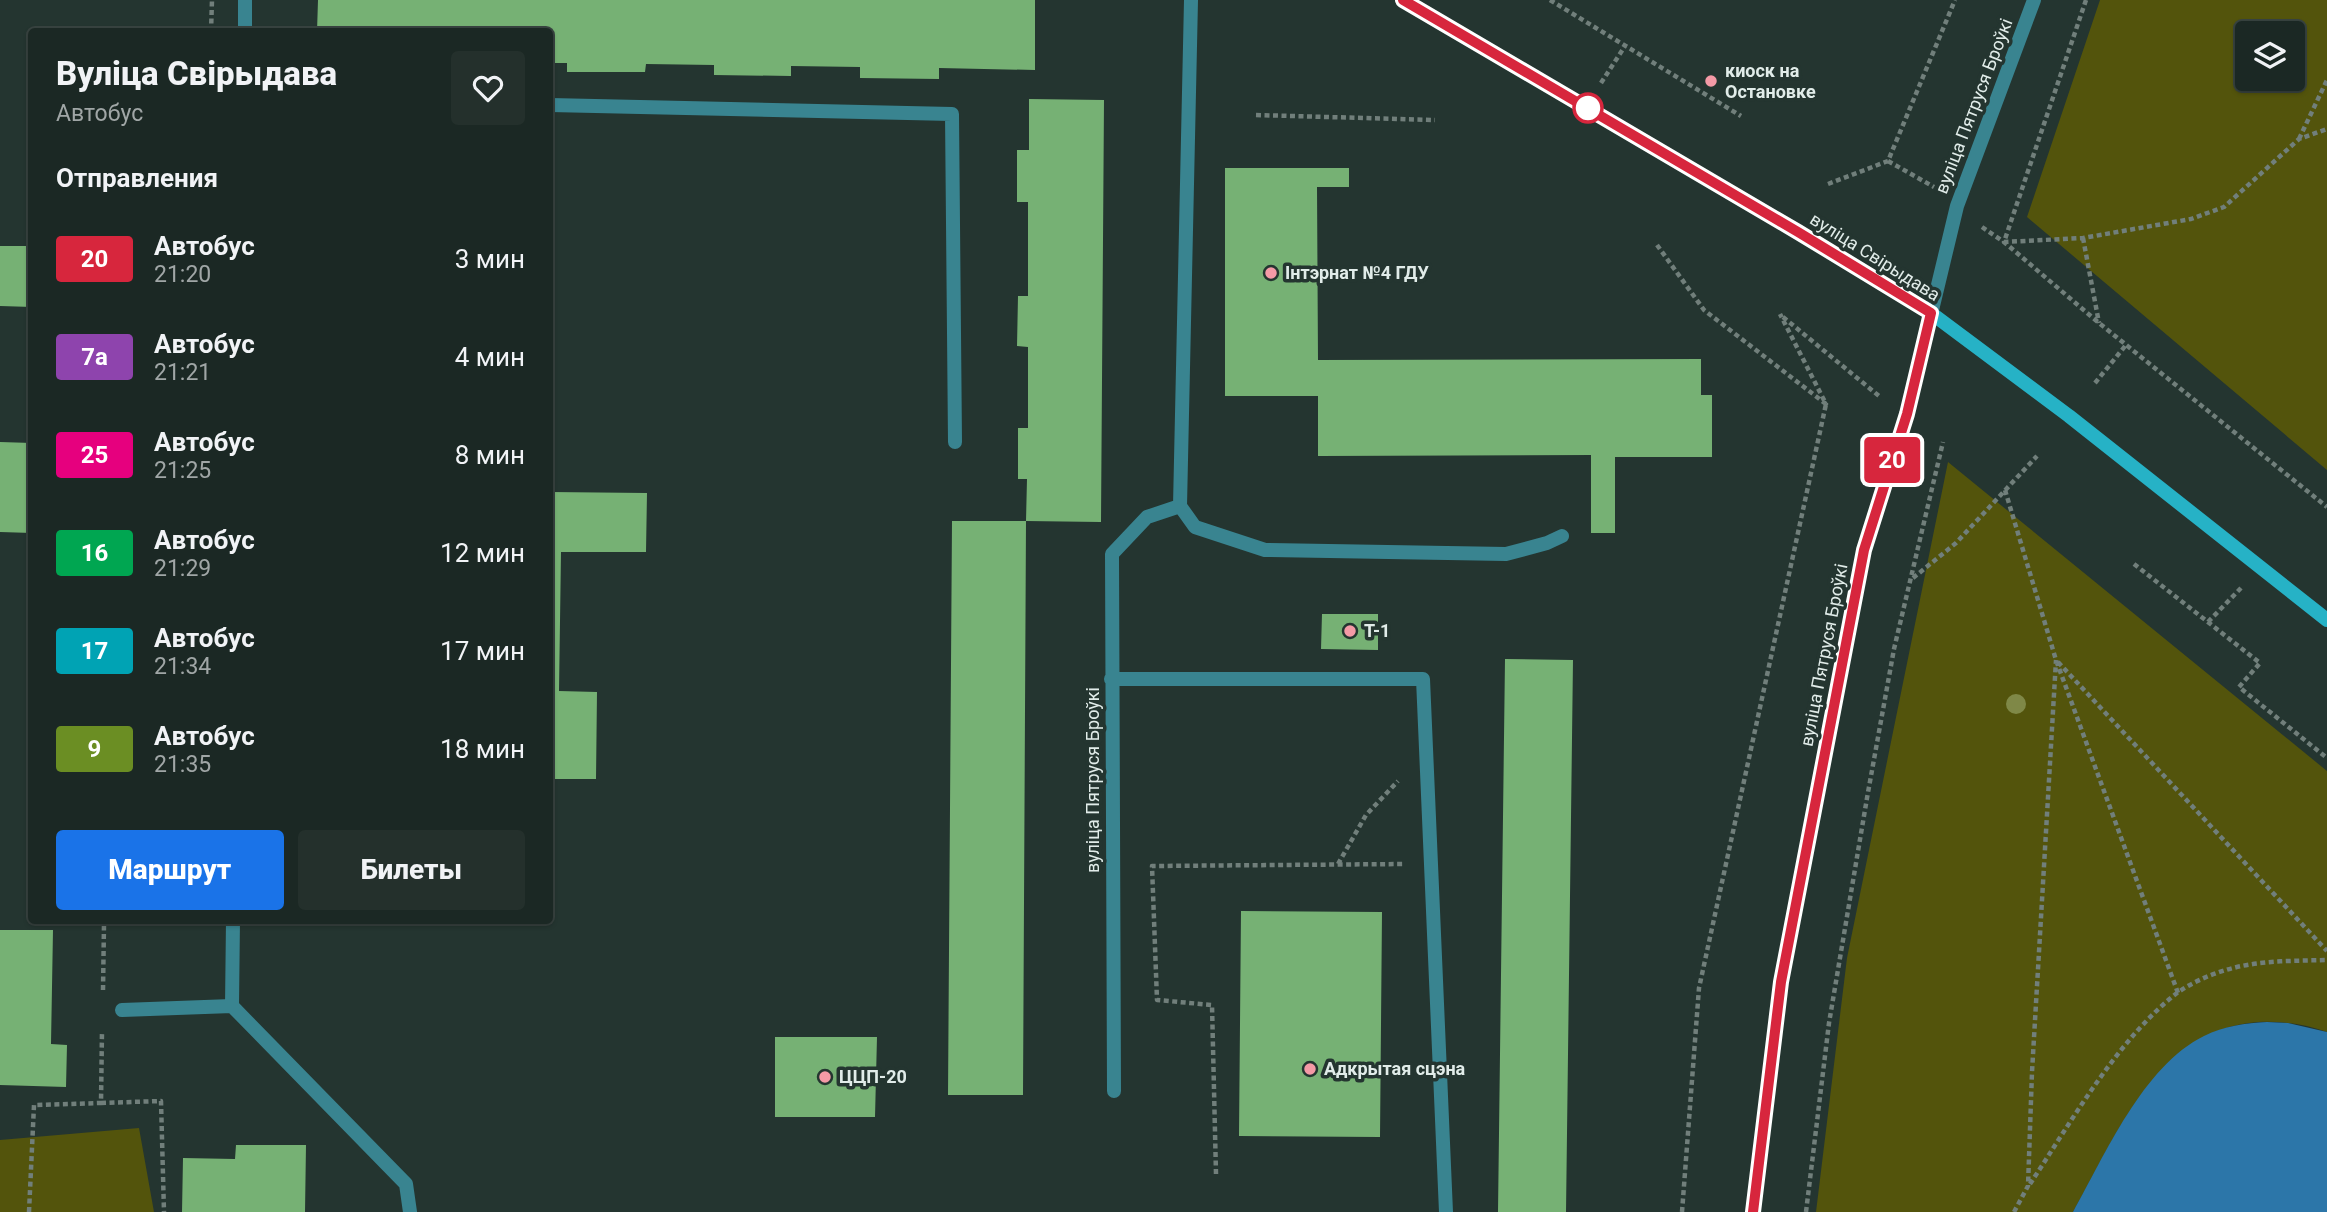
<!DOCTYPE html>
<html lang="ru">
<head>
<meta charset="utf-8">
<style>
	:root { --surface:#1b2824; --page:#24302c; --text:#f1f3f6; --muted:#a0a6a6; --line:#394441; --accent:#1a73e8 }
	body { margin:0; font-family:Roboto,sans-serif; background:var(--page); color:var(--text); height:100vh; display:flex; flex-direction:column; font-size:26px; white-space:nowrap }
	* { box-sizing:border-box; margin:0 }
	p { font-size:23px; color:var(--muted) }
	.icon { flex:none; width:38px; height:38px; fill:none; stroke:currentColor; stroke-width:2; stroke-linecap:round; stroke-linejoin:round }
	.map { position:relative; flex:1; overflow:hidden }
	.details { position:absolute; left:28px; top:28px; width:525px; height:896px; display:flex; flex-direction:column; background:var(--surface); border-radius:7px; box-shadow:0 2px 5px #0004,0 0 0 2px var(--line) }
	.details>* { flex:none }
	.badge { padding:0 14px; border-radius:5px; font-size:24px; line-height:46px }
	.controls { position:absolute; left:2235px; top:21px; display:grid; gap:14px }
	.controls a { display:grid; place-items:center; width:70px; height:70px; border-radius:7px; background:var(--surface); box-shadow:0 2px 5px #0004,0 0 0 2px var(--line); font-size:35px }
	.map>.badge { position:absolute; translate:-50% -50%; box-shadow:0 0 0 4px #fff }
	h2 { padding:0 28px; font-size:26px; line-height:63px }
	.round { display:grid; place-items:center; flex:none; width:74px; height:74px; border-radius:7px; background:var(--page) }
	.overview { display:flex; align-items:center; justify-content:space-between; height:119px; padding:0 28px }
	h1 { font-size:33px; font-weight:800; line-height:52px }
	.cta { display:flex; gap:14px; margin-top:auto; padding:14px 28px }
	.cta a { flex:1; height:80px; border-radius:7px; background:var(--accent); color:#fff; font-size:28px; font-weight:800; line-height:80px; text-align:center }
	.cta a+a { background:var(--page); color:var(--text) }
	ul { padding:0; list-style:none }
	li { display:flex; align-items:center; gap:21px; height:98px; padding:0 28px }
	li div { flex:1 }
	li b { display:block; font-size:26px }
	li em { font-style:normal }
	li .badge { min-width:77px; font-weight:700; text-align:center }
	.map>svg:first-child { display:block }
</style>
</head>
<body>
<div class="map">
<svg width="2327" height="1212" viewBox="0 0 2327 1212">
	<rect width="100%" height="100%" fill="#243530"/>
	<path fill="#53540c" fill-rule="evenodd" d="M2100,0H2327V470L2027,217ZM2292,33V79H2247V33Z
		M1948,462L2327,771V1032C2305,1024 2282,1021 2258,1022C2157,1029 2117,1135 2073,1212H1816L1847,958Z
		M139,1128L154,1212H0V1140Z"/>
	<path fill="#2c76a9" d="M2267,1022L2288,1023L2327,1032V1212H2073C2105,1155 2143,1066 2204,1036C2224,1026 2245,1023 2267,1022Z"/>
	<path fill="#76b174" d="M318,0H1035V70L939,68V79L860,78V67L791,66V76L714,75V65L646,64L645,72H567V63H550V32H317Z
		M1029,99L1104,100L1101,522L1026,521L1027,479H1018V428H1028V347L1017,346L1018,296H1028V202H1017V150H1029Z
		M1225,168H1349V187H1317L1318,360L1701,359V395H1712V457H1615V533H1591V455L1318,456V396H1225Z
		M0,246H32V307L0,306Z
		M0,442L32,443V533L0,532Z
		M550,492L647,493L646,552H561L559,691L597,692L596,779H550Z
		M952,521H1026L1023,1095H948Z
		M1322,614H1378V650L1321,649Z
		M1505,659L1573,660L1566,1212H1498Z
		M1241,911L1382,912L1380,1137L1239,1136Z
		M0,930H53L51,1044L67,1045L66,1087L0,1085Z
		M775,1037H877L875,1117H775Z
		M236,1145H306L305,1212H182L183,1158L235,1159Z"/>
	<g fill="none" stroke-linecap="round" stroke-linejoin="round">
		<path stroke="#717f7b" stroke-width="4.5" stroke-dasharray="5 3.5" stroke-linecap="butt" d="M1550,0L1741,116
			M2086,0L2004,242L2083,238L2191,219L2224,207L2299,139L2327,129
			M211,32L212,0
			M1601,83L1625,46
			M1256,115L1435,120
			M2299,139L2327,80
			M1888,161L1934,187
			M1828,184L1888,161L1955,0
			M1982,227L2004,242L2099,323L2327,507
			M2083,238L2099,323
			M1657,245L1704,310L1826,404L1780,314
			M1783,317L1879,396
			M2095,383L2126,345
			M2005,490L2056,660L2178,993
			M2134,564L2260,663L2239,687L2327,758
			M1913,578L1956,543L2037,456
			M2208,622L2241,588
			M2058,662L2327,951
			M1338,864L1366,815L1398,781
			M103,990L104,924L142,920
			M101,1103L161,1101L164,1212
			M1216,1174L1212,1005L1157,1000L1152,866L1405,864
			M2030,1184C2071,1122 2118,1039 2177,993C2191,983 2209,975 2226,970C2258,960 2294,961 2327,960
			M29,1212L34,1105L101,1103L102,1031
			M1682,1212L1699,988L1826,404
			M1806,1212L1829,1023L1867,798L1894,649L1943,442
			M2014,1212L2028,1186L2032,1072L2056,660"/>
		<path stroke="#398490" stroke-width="14" d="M1191,0L1180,506L1195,527L1265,550L1506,554L1547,543L1562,536
			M245,32V0
			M550,105L952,114L955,442
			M1111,679H1423L1446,1212
			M233,920L232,1006L406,1184L410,1212
			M122,1010L232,1006
			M1114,1091L1112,554L1147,517L1180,506"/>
		<path stroke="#398490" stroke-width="14" d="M1753,1212L1781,982L1864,550L1907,414L1957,206L2034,0"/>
		<path stroke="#26b2c6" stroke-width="14" d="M1403,0L1798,232L1931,313L2069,416L2327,620"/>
	</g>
	<circle fill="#7f8847" cx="2016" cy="704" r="10"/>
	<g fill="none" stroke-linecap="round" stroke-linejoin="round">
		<defs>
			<path id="line" d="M1403,0L1798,232L1931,313L1907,414L1864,550L1781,982L1753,1212"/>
		</defs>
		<use href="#line" stroke="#fff" stroke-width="16"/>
		<use href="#line" stroke="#d7263d" stroke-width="10"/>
	</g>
	<g fill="#f49aa6" stroke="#243530" stroke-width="2.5">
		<circle cx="1711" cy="81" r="7"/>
		<circle cx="1271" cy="273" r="7"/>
		<circle cx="1350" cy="631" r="7"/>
		<circle cx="1310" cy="1069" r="7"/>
		<circle cx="825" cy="1077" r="7"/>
	</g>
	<circle fill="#fff" stroke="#d7263d" stroke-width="3.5" cx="1588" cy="108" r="14"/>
	<g text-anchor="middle" stroke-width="7" stroke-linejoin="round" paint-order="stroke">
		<g font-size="18" font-weight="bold" fill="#e1ece9" stroke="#243530" text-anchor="start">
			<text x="1725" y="77">киоск на<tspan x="1725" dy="21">Остановке</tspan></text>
			<text x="1285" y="279">Інтэрнат №4 ГДУ</text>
			<text x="1364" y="637">Т-1</text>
			<text x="1324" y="1075">Адкрытая сцэна</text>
			<text x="839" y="1083">ЦЦП-20</text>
		</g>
		<g font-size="18" fill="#e1ece9" stroke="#243530">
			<text transform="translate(1974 106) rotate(-69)" y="6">вуліца Пятруся Броўкі</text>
			<text transform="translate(1875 257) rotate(32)" y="6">вуліца Свірыдава</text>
			<text transform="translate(1824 655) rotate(-79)" y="6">вуліца Пятруся Броўкі</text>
			<text transform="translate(1093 780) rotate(-90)" y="6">вуліца Пятруся Броўкі</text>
		</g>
	</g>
</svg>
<div class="controls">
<a><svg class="icon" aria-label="layers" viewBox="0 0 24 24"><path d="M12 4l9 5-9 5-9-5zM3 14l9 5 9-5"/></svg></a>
</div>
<b class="badge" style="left:1892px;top:460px;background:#d7263d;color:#fff">20</b>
<section class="details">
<div class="overview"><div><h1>Вуліца Свірыдава</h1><p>Автобус</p></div><a class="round"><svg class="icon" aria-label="heart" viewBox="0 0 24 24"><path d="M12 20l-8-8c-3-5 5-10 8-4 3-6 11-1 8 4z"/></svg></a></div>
<h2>Отправления</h2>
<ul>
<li><span class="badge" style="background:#d7263d;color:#fff">20</span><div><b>Автобус</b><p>21:20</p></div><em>3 мин</em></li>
<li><span class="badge" style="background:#8e44ad;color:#fff">7а</span><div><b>Автобус</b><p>21:21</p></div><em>4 мин</em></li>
<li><span class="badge" style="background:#e6007e;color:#fff">25</span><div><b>Автобус</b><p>21:25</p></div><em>8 мин</em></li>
<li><span class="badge" style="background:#00a651;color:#fff">16</span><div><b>Автобус</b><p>21:29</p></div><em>12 мин</em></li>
<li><span class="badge" style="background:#00a3b4;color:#fff">17</span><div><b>Автобус</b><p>21:34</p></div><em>17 мин</em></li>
<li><span class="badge" style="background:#6b8e23;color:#fff">9</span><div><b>Автобус</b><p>21:35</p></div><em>18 мин</em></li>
</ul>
<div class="cta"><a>Маршрут</a><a>Билеты</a></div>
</section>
</div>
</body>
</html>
